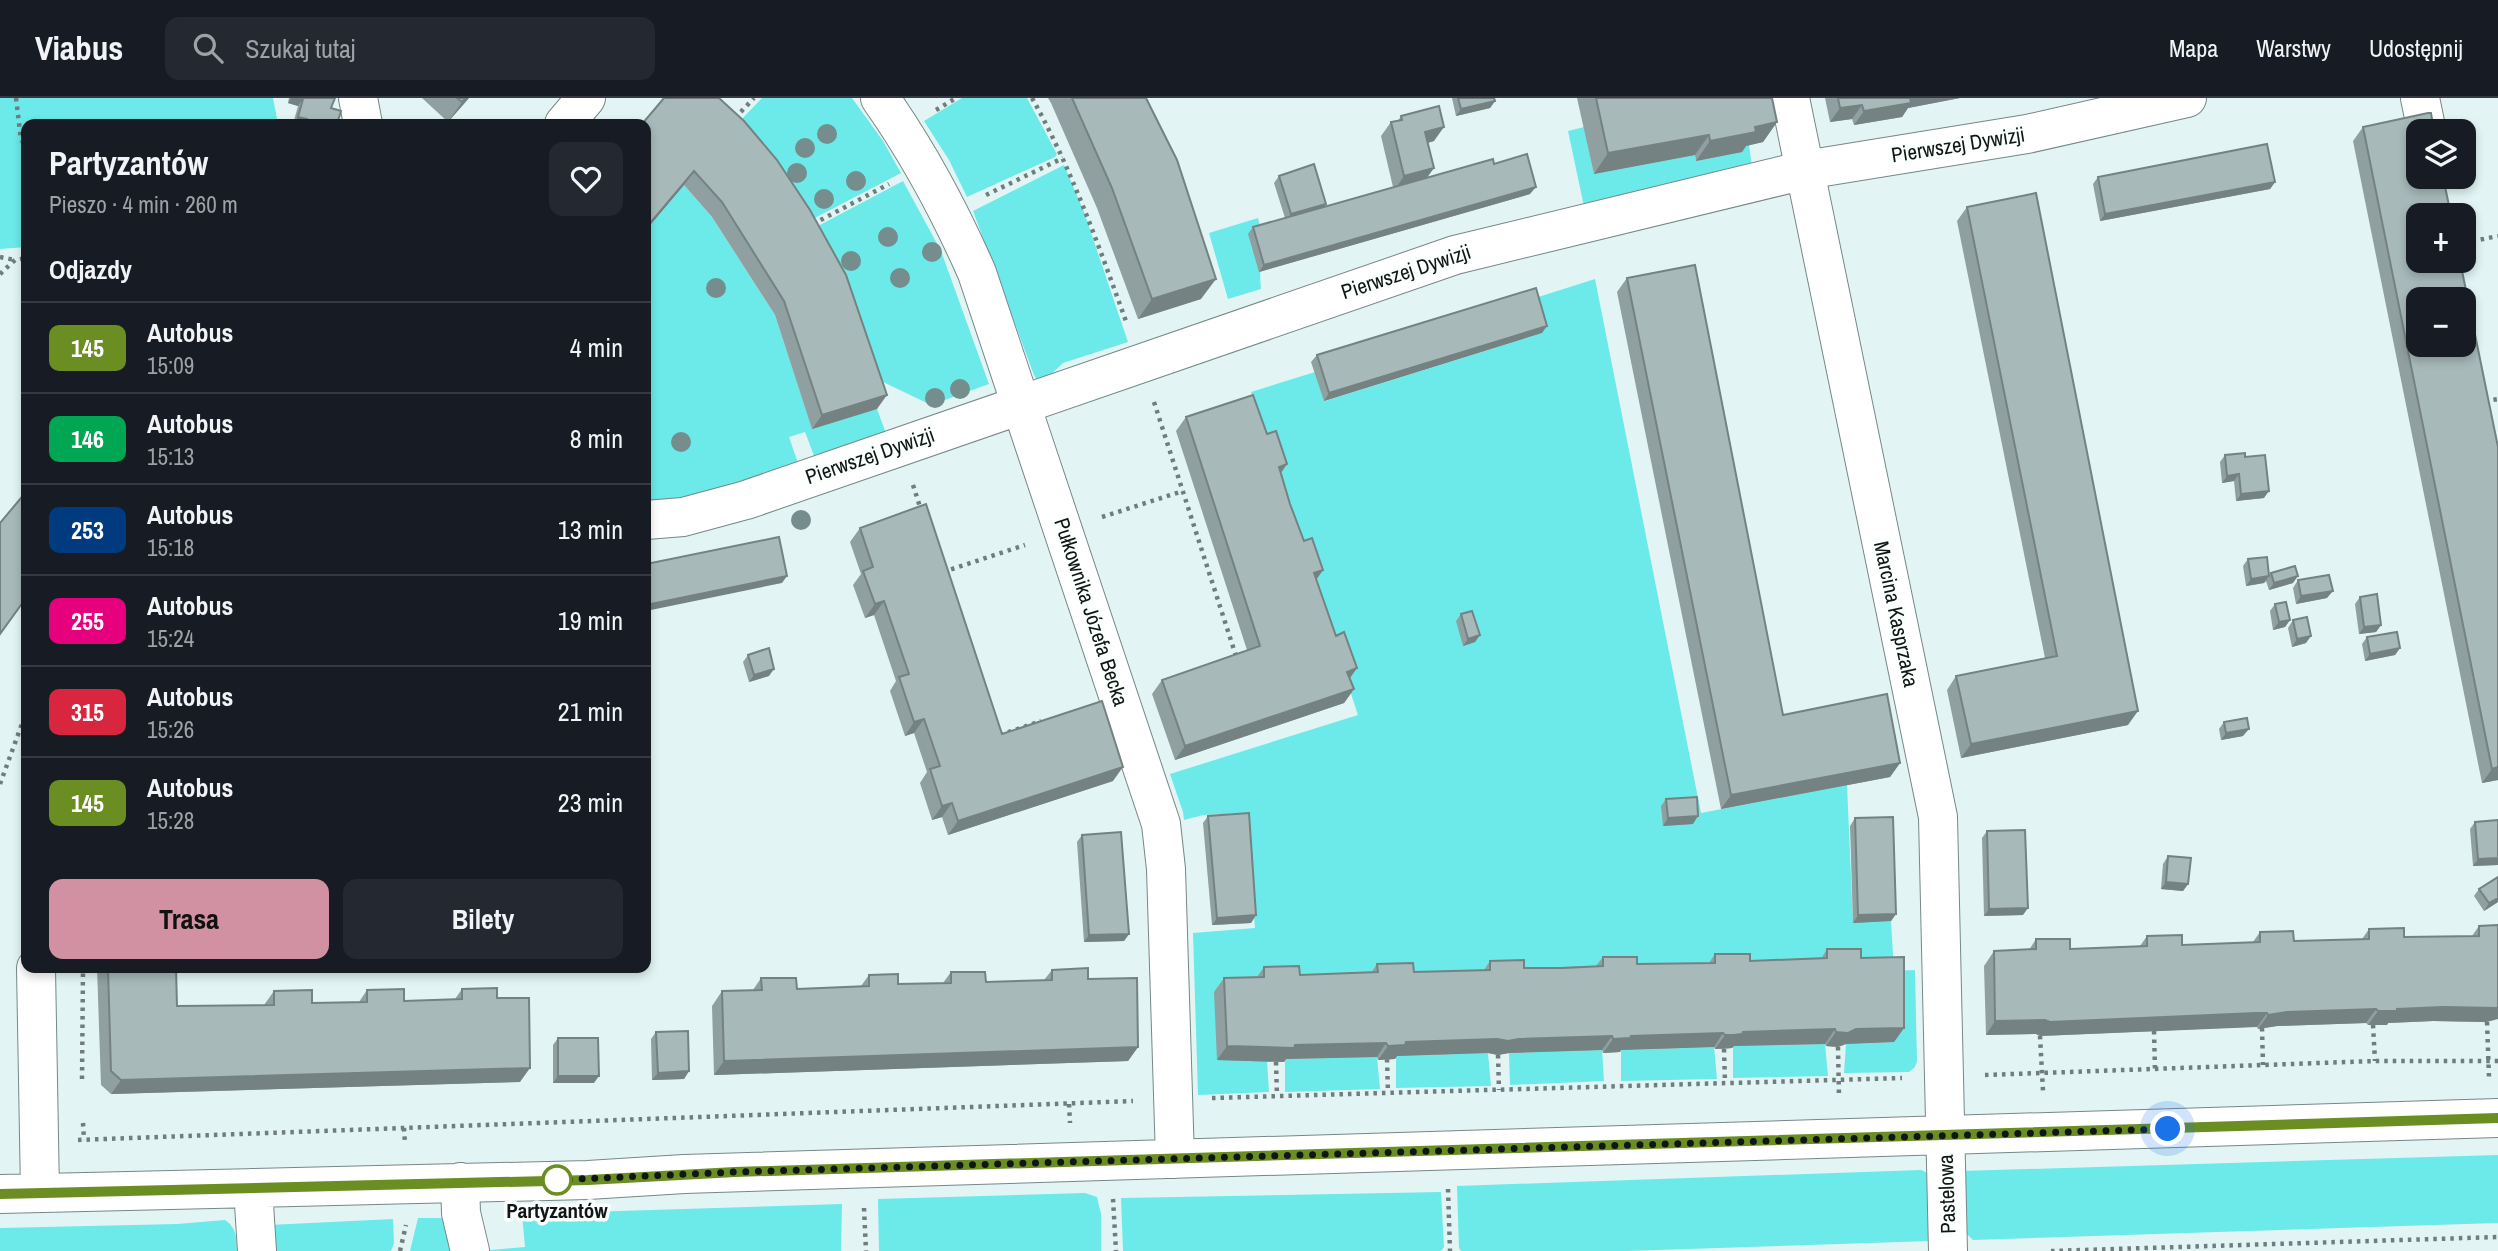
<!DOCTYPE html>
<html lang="pl">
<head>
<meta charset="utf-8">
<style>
	:root { --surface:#171b24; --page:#242831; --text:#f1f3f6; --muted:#9ea1a6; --line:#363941; --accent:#d291a3 }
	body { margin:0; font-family:"Archivo Narrow",sans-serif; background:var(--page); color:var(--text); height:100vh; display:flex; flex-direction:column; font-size:26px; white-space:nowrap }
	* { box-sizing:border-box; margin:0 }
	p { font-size:23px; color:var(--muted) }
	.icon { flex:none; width:38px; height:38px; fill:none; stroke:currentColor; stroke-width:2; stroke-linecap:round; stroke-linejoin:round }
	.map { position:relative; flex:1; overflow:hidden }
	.panel { position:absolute; left:21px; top:21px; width:630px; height:854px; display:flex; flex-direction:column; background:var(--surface); border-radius:14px; box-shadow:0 4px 10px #0003 }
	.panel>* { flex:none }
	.badge { padding:0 14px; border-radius:10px; font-size:24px; line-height:46px }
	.fabs { position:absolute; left:2406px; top:21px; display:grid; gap:14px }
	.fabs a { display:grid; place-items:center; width:70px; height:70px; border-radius:14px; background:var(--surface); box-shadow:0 4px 10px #0003; font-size:35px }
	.you { position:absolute; width:35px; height:35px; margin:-18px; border:5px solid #fff; border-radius:50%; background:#1a73e8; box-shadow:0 0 0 10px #1a73e833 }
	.map>.badge { position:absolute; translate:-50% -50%; box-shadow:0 0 0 4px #fff }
	h2 { padding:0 28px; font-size:26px; line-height:63px }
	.round { display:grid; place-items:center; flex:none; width:74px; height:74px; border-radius:14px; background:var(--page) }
	.summary { display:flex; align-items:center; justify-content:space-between; height:119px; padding:0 28px }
	h1 { font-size:33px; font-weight:700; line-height:52px }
	.action { display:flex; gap:14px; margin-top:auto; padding:14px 28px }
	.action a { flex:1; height:80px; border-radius:14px; background:var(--accent); color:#111; font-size:28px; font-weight:700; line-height:80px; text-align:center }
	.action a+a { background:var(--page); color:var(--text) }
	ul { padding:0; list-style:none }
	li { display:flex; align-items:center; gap:21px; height:91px; padding:0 28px; border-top:2px solid var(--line) }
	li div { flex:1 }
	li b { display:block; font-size:26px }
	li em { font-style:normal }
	li .badge { min-width:77px; font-weight:700; text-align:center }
	header { display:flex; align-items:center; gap:42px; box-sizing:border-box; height:98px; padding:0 35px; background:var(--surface); border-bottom:2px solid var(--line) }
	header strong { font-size:33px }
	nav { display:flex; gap:38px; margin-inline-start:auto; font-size:24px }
	.search { width:490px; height:63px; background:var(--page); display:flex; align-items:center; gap:18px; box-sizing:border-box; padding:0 24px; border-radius:14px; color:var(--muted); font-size:26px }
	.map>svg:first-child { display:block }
</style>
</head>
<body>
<header>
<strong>Viabus</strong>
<div class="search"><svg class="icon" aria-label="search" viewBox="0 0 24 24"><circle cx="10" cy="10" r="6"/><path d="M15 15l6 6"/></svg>Szukaj tutaj</div>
<nav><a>Mapa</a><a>Warstwy</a><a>Udostępnij</a></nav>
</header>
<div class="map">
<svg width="2498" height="1153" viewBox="0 0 2498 1153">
	<rect width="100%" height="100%" fill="#e2f5f4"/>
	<path fill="#6beae9" d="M0,0H273L278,26H26V149L0,151Z
		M762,0H852L883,43L901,75L811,122L739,24Z
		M962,0H1027L1057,56L1055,59L967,99L949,62L924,23Z
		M1584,29L1594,76L1695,57L1696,63L1741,54V49L1749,47L1753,76L1585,113L1568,33Z
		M1064,67L1084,114L1128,244L1063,265L1043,284H1038L1034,277L973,113Z
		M903,83L941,153L989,286L931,307L881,283L818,128Z
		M684,87L712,119L775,217L812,330L877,311L887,338L816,363L805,334L789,339L799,368L737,391L646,409V132Z
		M1258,120C1265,142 1258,167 1261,191L1228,201L1209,135Z
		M1595,181L1701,715L1847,687L1853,824L1891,823L1894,873L1915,872L1917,963L1915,969L1909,974L1844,975L1846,946L1894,944V873L1267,962L1269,994L1198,997L1193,835L1255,830L1246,715L1203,717L1184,722L1183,714L1170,676L1358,617L1251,294L1315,274L1325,303L1542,235L1532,201Z
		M1825,946L1828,978L1733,980V948Z
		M1714,949L1717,981L1621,983V952Z
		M1602,952L1604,983L1510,987L1509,955Z
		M1488,955L1491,988L1396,990V958Z
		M1377,959L1380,991L1285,994V961Z
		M2498,1057V1125L1973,1142L1964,1133L1962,1073Z
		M1921,1072L1932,1077L1931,1143L1626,1153H1461L1459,1150L1457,1088Z
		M1441,1094L1444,1149L1441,1153H1123L1121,1100Z
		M1085,1095L1097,1099L1101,1116V1153H879L878,1101Z
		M842,1106L841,1153H480L525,1149L522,1116Z
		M418,1120H449L456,1153H410Z
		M393,1121L394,1145L391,1153H271L269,1127Z
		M225,1122C237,1130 236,1140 237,1153H0V1130L177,1126Z"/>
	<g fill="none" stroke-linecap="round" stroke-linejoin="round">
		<defs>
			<path id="minor" d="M358,0L363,26
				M880,0C920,57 949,111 977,175L1161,726L1166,771L1175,1061
				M1790,0L1938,719L1948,1153
				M2420,0L2426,29
				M564,26L586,0
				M646,422L683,419L746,402L1455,157L1805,72L2027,36L2187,0
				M36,870L40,1094
				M460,1084L461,1115L470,1153
				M253,1090L257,1153
				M0,1096L588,1082L684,1076L2498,1020"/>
		</defs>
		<use href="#minor" stroke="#768787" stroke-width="40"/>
		<path stroke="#717d7d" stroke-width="4.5" stroke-dasharray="3.5 5" stroke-linecap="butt" d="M16,0L21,42L26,46
			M1032,0C1072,71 1099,149 1127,226
			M936,12L956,0
			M735,20L754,0
			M986,97L1063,60
			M813,126L889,86
			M2464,145L2498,138
			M0,159L15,162
			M0,176L15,162L26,160
			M2485,303L2498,301
			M1154,304L1236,558L1232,560
			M913,387L921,412
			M1102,419L1183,393
			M943,474L1025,447
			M1000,637L1041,623
			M0,686L26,615
			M2487,924L2489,979
			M2373,927L2375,963
			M2262,930L2263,967
			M2154,933L2155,972
			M2040,938L2043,993
			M1838,949L1839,1000
			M1724,951L1725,985
			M1498,957L1499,992
			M1387,961L1388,995
			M1276,964L1277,998
			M1985,977L2375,963H2498
			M82,981L83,870
			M1212,1000L1902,980
			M1069,1006L1070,1025
			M83,1025L84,1042
			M404,1030L405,1046
			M78,1042L1133,1003
			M1448,1091L1450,1153
			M1113,1101L1116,1153
			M864,1110L866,1153
			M400,1153L406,1127
			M2051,1153L2498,1139"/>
		<use href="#minor" stroke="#fff" stroke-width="38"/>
	</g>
	<g fill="#768d8d">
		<circle cx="827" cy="36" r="10"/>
		<circle cx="805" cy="50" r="10"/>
		<circle cx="797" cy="75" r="10"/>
		<circle cx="856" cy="83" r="10"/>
		<circle cx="824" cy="101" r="10"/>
		<circle cx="888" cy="139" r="10"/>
		<circle cx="932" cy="154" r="10"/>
		<circle cx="851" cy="163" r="10"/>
		<circle cx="900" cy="180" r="10"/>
		<circle cx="716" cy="190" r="10"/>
		<circle cx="960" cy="291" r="10"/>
		<circle cx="935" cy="300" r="10"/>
		<circle cx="681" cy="344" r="10"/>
		<circle cx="801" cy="422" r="10"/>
	</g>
	<path fill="#909f9f" d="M289,0H335L331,10L337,26H293L298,8L288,5Z
		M422,0H469L448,24Z
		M664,0L877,311L812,331L775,217L712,119L684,87L646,132V26Z
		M1048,0H1146L1201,201L1138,221L1097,110L1051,5Z
		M1452,0H1494L1495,3L1490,10L1456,18Z
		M1577,0H1772L1777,24L1763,44L1746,48L1742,54L1696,63L1695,57L1594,76Z
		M1825,0H1960L1908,10L1902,19L1854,27L1852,21L1830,24Z
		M1401,18L1434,43L1428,45L1427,80L1494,66L1530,96L1259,174L1248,136L1253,129L1285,120L1274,85L1279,78L1326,106L1324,109L1393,89L1381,38L1391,24L1398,23Z
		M2363,29L2498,349V682L2482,685L2353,43Z
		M2098,79L2275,84L2270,91L2100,123L2093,86Z
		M1967,109L2128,627L1961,660L1947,592L1956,578L2045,560L1957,123Z
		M1627,180L1783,617L1900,665L1890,679L1721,711L1617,194Z
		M1542,235L1324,303L1311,264L1317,257Z
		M1186,319L1267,336L1287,366L1281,375L1290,406L1304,443L1323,472L1316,482L1336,538L1357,570L1350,580L1354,591L1344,605L1175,662L1152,596L1162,582L1247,552L1176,333Z
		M2225,357L2264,400L2236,403L2234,383L2222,385L2220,364Z
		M860,430L1002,636L1113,683L948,737L942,719L932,722L920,685L927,674L914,635L905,638L890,593L896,583L874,517L865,520L853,487L861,476L850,444Z
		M2248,461L2269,477L2271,475L2293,485L2269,492L2266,483L2264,485L2246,488L2243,468Z
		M2298,482L2327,500L2296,506L2293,490Z
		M2360,499L2381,527L2376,534L2359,536L2355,506Z
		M2275,506L2290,522L2285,529L2273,532L2270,513Z
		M1461,516L1480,537L1475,544L1463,548L1456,523Z
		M2293,522L2306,545L2292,549L2288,530Z
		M2367,539L2400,550L2395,557L2365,563L2362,546Z
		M748,557L769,578L749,584L743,564Z
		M2224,624L2243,638L2221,642L2219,631Z
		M1666,701L1693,726L1663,728L1661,708Z
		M1208,718L1256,817L1251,825L1212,827L1203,725Z
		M1855,720L1896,816L1891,823L1853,825L1850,728Z
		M2498,722V767L2473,768L2470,731L2475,724Z
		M1987,733L2023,817L1984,818L1982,740Z
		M1082,737L1129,836L1124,843L1084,844L1077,744Z
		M2168,758L2188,786L2183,793L2161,791L2163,766Z
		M2498,779V804L2484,813L2474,798L2479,791Z
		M2479,828L2487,924L2433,923L2388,925L2387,927H2368L2366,925L2277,928L2258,931L2257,929H2246L2040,938L2036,936L1986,937L1984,868L1994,853L2029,852L2036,841L2070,851L2140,848L2147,838L2182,847L2253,844L2260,834L2294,843L2362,841L2369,831L2404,839L2472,838Z
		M1827,851L1861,860L1904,930L1894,944L1846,946L1838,949L1826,948L1825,946L1734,948L1732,950L1724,951H1715L1714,949L1621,952L1620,954L1603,955L1602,952L1509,955L1498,957L1488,955L1397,958L1395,961L1378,962L1377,959L1286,961L1284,964L1217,962L1214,894L1224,880L1257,879L1264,869L1300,877L1371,875L1377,866L1414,874L1484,872L1490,863L1524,870L1596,868L1603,859L1637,866L1709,865L1715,856L1750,863L1821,861Z
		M97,870H176L177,908L264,907L274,893L312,905L359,904L367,892L404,903L455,901L462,891L497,900L520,984L111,996L101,987Z
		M1052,872L1088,881L1138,949L1128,963L714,977L712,908L722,893L753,892L761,880L797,891L861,888L869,877L898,886L943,885L951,874L986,884L1044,882Z
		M656,934L689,973L684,981L652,982L651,941Z
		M558,940L594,985H553V947Z"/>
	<path fill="#758282" d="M291,0H300L303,1L298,8L288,5Z
		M466,0H469L448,24L462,4Z
		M1908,0H1960L1908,10L1902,19L1854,27L1864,13Z
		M1495,3L1490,10L1456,18L1461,11Z
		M1862,7L1852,21L1830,24L1840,10Z
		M298,19L307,21L303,26H293Z
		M1777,24L1763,44L1746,48L1742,54L1696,63L1710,43L1755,29Z
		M1444,29L1434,43L1415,48L1425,34Z
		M1709,37L1695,57L1594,76L1608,55Z
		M1434,70L1424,84L1394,93L1404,78Z
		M694,73L684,87L646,132V130Z
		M2275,84L2270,91L2100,123L2105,116Z
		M1536,89L1530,96L1259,174L1264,167Z
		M1326,106L1321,113L1286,123L1291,116Z
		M1216,181L1201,201L1138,221L1152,201Z
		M1547,228L1542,235L1324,303L1329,295Z
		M887,297L877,311L812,331L822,317Z
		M1287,366L1277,380L1279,369Z
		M2239,376L2234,383L2222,385L2227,378Z
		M2269,393L2264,400L2236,403L2241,396Z
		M1323,472L1313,486L1314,475Z
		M787,478L782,485L646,513V507Z
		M2269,478L2264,485L2246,488L2251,481Z
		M2298,478L2293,485L2269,492L2274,485Z
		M2333,493L2327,500L2296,506L2301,498Z
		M884,503L874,517L865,520L875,506Z
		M2290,522L2285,529L2273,532L2279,524Z
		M2381,527L2376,534L2359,536L2364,529Z
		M1480,537L1475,544L1463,548L1468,541Z
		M2311,538L2306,545L2292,549L2297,541Z
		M2400,550L2395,557L2365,563L2370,556Z
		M1357,570L1347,584V574Z
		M774,571L769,578L749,584L754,577Z
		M1354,591L1344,605L1175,662L1185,648Z
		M2138,613L2128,627L1961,660L1971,646Z
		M924,621L914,635L905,638L914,624Z
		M2249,631L2243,638L2221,642L2226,635Z
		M1900,665L1890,679L1721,711L1731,697Z
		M1123,669L1113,683L948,737L958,723Z
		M2498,669V682L2482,685L2492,671Z
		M952,705L942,719L932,722L942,708Z
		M1698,718L1693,726L1663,728L1668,720Z
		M2498,760V767L2473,768L2478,761Z
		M2166,784L2188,786L2183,793L2161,791Z
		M2498,800V804L2484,813L2489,805Z
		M2028,810L2023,817L1984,818L1989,811Z
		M1896,816L1891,823L1853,825L1858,817Z
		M1256,817L1251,825L1212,827L1217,820Z
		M1129,836L1124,843L1084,844L1089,837Z
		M2443,909H2498V921L2487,924L2433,923L2388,925L2387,927H2368L2378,913Z
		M2376,911L2366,925L2277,928L2258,931L2268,917L2287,914Z
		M2267,915L2257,929L2040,938L2036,936L1986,937L1995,923Z
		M1904,930L1894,944L1846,946L1838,949L1826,948L1836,934L1856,931Z
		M1835,931L1825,946L1734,948L1732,950L1715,951L1725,937L1743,934Z
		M1723,935L1714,949L1621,952L1620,954L1603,955L1613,941L1631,938Z
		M1612,938L1602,952L1509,955L1498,957L1488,955L1397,958L1395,961L1378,962L1388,948L1406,944Z
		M1386,945L1377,959L1286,961L1284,964L1217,962L1227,948Z
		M1138,949L1128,963L714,977L724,963Z
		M530,970L520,984L111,996L121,982Z
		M689,973L684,981L652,982L658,975Z
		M558,978H599L594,985H553Z"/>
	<path fill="#a7b9b9" stroke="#758282" stroke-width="2" fill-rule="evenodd" d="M300,0H335L331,10L341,13L337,26H305L307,21L298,19L303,1Z
		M457,0H466L462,4Z
		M664,0H719L744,23L777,62L810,112L846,177L887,297L822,317L784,203L722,104L694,73L646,130V26H642Z
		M1072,0H1146L1177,62L1216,181L1152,201L1112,90Z
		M1458,0H1494L1495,3L1461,11Z
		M1596,0H1772L1777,24L1755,29L1756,34L1710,43L1709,37L1608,55Z
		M1838,0H1910L1911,5L1864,13L1862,7L1840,10Z
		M1439,8L1444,29L1425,34L1434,70L1404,78L1391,24L1402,22L1401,18Z
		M2428,15H2431L2434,33H2418V79H2443L2451,117H2418V163H2460L2498,349V669L2492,671L2363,29ZM2418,201H2464V247H2418Z
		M2267,46L2275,84L2105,116L2098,79Z
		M1527,56L1536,89L1264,167L1253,129L1493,61L1494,66Z
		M1314,66L1326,106L1291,116L1279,78Z
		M2036,95L2138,613L1971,646L1956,578L2057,558L1967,109Z
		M1695,167L1783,617L1887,596L1900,665L1731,697L1627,180Z
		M1536,190L1547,228L1329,295L1317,257Z
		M1253,297L1267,336L1276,333L1287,366L1279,369L1290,406L1304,443L1312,440L1323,472L1314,475L1336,538L1344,534L1357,570L1347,574L1354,591L1185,648L1162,582L1260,548L1186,319Z
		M2245,355V359L2265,357L2269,393L2241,396L2239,376L2227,378L2225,357Z
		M26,394V500L0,536V425Z
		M926,406L1002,636L1102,603L1123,669L958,723L952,705L942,708L930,671L940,668L924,621L914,624L899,579L909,576L884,503L875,506L863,473L873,469L860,430Z
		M779,439L787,478L646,507V466Z
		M2267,459L2269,478L2251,481L2248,461Z
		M2295,468L2298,478L2274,485L2271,475Z
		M2329,477L2333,493L2301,498L2298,482Z
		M2377,496L2381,527L2364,529L2360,499Z
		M2286,504L2290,522L2279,524L2275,506Z
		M1472,513L1480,537L1468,541L1461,516Z
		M2307,519L2311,538L2297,541L2293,522Z
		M2397,534L2400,550L2370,556L2367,539Z
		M769,550L774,571L754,577L748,557Z
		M2247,620L2249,631L2226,635L2224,624Z
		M1697,699L1698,718L1668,720L1666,701Z
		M1249,715L1256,817L1217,820L1208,718Z
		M1893,719L1896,816L1858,817L1855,720Z
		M2498,722V760L2478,761L2475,724Z
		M2025,732L2028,810L1989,811L1987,733Z
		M1121,734L1129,836L1089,837L1082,737Z
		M2168,758L2191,760L2188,786L2166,784Z
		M2498,779V800L2489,805L2479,791Z
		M2498,827V909L2497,910L2443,909L2397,911V913H2378L2376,911L2287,914L2268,917L2267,915H2256L2050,924L2045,922L1995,923L1994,853L2036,851V841H2070V851L2147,848V838L2182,837V847L2260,844V834L2293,833L2294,843L2369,841V831L2404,830V839L2479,838V828Z
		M1827,851H1861V860L1904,859V930L1856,931L1848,935L1836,934L1835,931L1743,934L1742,936L1734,937H1725L1723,935L1631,938L1630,940L1613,941L1612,938L1519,941L1508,943L1497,941L1406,944L1405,947L1388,948L1386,945L1295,947L1294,950L1227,948L1224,880L1264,879V869L1299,868L1300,877L1378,874L1377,866L1413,865L1414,874L1490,872V863L1524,862V870H1563L1603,868V859H1637V866L1715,865V856H1750V863L1827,860Z
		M108,870H176L177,908L274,907V893L312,892V905L367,904V892L404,891V903L462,901V891L497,890V900H529L530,970L121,982L111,973Z
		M1088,870V881L1137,880L1138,949L724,963L722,893L762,892L761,880H796L797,891L869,888V877L898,876V886L951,885V874H985L986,884L1052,882V872Z
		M688,933L689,973L658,975L656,934Z
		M558,940H598L599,978H558Z"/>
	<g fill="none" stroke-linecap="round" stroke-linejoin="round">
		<defs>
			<path id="line" d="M0,1096L588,1082L735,1074L2498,1020"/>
		</defs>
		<use href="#line" stroke="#fff" stroke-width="16"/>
		<use href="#line" stroke="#6b8e23" stroke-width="10"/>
		<path stroke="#101616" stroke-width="7" stroke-dasharray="0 12.6" d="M557,1082L735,1074L2168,1031"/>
	</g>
	<circle fill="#fff" stroke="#6b8e23" stroke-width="3.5" cx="557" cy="1082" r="14"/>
	<g text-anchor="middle" stroke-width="7" stroke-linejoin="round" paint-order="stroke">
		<g font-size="21" fill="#101616" stroke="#fbfffe">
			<text transform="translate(1958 47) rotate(-9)" y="7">Pierwszej Dywizji</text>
			<text transform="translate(1406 174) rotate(-18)" y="7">Pierwszej Dywizji</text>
			<text transform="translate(870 358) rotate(-19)" y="7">Pierwszej Dywizji</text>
			<text transform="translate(1091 514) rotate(72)" y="7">Pułkownika Józefa Becka</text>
			<text transform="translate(1896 516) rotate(78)" y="7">Marcina Kasprzaka</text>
			<text transform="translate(1947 1096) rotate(-92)" y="7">Pastelowa</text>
		</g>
		<g font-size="21" font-weight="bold" fill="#101616" stroke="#fbfffe">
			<text x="557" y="1120">Partyzantów</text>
		</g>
	</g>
</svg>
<div class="fabs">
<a><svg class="icon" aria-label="layers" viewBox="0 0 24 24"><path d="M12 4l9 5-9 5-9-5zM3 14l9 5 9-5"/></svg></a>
<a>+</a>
<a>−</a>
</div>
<div class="you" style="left:2168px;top:1031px"></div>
<section class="panel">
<div class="summary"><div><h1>Partyzantów</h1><p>Pieszo · 4 min · 260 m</p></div><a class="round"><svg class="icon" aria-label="heart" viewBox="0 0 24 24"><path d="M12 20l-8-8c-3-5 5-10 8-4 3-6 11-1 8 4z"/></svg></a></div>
<h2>Odjazdy</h2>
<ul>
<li><span class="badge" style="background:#6b8e23;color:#fff">145</span><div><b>Autobus</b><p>15:09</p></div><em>4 min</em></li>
<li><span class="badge" style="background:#00a651;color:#fff">146</span><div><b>Autobus</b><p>15:13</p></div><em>8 min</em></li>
<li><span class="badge" style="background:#003b80;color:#fff">253</span><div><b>Autobus</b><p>15:18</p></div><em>13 min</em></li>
<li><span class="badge" style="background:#e6007e;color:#fff">255</span><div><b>Autobus</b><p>15:24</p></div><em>19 min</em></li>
<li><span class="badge" style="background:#d7263d;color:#fff">315</span><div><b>Autobus</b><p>15:26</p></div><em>21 min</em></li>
<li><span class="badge" style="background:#6b8e23;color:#fff">145</span><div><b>Autobus</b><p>15:28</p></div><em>23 min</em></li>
</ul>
<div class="action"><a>Trasa</a><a>Bilety</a></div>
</section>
</div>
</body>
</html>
